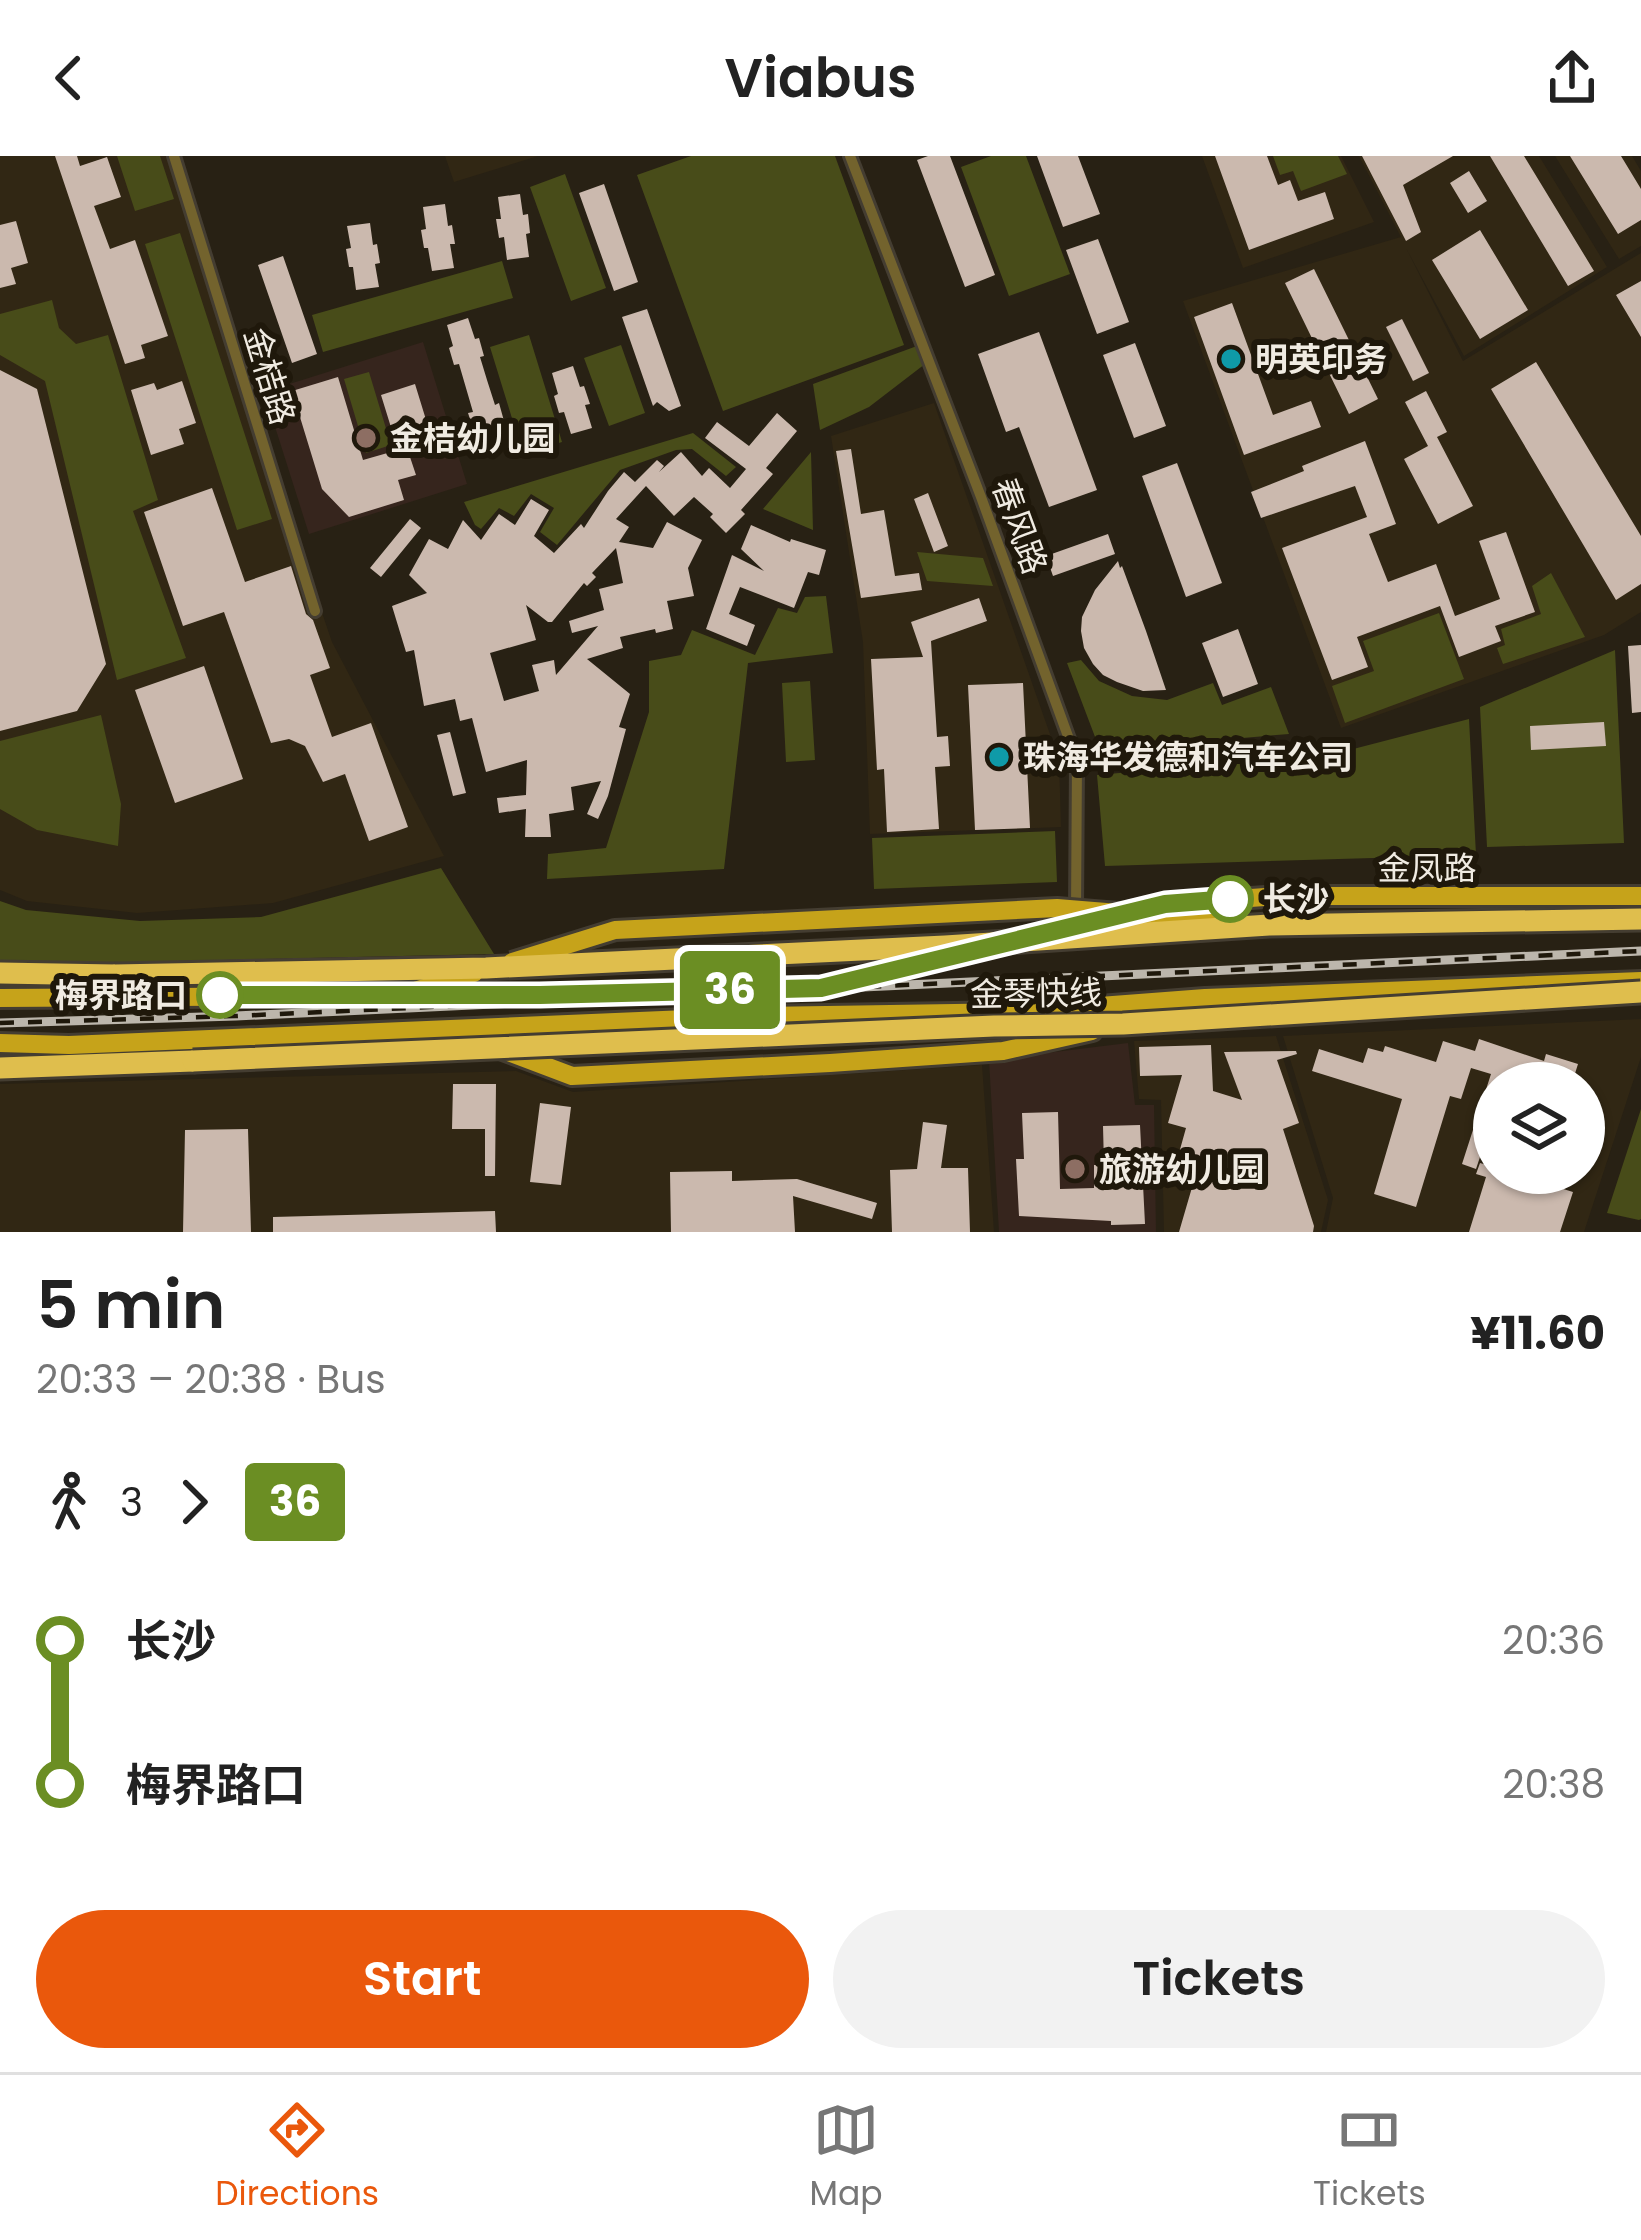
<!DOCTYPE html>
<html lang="en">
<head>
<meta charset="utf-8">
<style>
	:root { --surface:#fff; --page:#f2f2f2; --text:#222; --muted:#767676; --line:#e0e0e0; --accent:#ea580c }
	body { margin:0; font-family:Poppins,"Noto Sans SC",sans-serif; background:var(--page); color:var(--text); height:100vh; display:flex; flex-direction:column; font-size:45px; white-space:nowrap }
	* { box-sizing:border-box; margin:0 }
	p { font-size:39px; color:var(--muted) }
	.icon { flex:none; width:66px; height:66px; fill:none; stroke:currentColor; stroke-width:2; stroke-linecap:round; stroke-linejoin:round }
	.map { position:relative; height:1076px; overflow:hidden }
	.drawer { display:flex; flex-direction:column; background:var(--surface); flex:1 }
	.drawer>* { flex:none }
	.badge { padding:0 24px; border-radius:9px; font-size:42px; line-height:78px }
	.fabs { position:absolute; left:1473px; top:906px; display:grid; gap:24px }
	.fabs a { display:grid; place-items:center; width:132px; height:132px; border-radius:50%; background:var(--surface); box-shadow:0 3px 9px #0004; font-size:60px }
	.map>.badge { position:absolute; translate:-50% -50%; box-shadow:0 0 0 6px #fff }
	.legs { display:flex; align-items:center; gap:18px; height:132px; padding:0 36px; font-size:39px }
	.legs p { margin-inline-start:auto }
	.overview { display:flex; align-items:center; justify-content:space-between; height:204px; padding:0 36px }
	h1 { font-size:66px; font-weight:600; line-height:90px }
	.cta { display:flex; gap:24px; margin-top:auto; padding:24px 36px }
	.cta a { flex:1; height:138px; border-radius:72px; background:var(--accent); color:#fff; font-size:48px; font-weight:600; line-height:138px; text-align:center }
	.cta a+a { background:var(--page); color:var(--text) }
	ul { padding:0 36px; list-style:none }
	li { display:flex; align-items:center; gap:42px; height:144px; font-size:45px }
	li i { display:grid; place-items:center; width:18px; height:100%; margin:0 15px; background:currentColor }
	li i::after { content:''; width:30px; height:30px; margin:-15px; border:9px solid; border-radius:50%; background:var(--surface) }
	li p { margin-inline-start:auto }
	li:first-child i { background:linear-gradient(#0000 50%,currentColor 0) }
	li:last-child i { background:linear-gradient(currentColor 50%,#0000 0) }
	header { display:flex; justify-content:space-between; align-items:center; height:156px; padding:0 36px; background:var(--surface); font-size:54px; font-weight:600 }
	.menu { display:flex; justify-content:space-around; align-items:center; height:168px; border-top:3px solid var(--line); background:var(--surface); font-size:33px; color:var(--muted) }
	.menu a { display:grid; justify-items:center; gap:6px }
	.menu .current { color:var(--accent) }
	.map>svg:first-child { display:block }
</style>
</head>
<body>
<header><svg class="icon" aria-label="back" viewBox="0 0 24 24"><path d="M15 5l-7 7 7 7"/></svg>Viabus<svg class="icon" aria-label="share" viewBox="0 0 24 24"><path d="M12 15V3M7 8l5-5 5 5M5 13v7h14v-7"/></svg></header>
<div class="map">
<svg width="1641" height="1076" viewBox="0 0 1641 1076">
	<rect width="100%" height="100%" fill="#282114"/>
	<path fill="#312714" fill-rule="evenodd" d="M0,0H166L332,486L444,700L273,747L137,757L27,745L0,734Z
		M445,0H538L454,26Z
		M1202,0H1341L1374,66L1243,112Z
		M1359,0H1539L1607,111L1464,200L1406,92L1463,205L1641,97V456L1604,479L1341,572L1183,145L1401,81Z
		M1555,0H1632L1641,15V90L1619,103Z
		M934,247L1059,604L1061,671L870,678L863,486L831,280Z
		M1641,863V901L1584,1076H1326L1333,1042L1283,880ZM1494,927H1584V1017H1494Z
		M1276,880L1328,1044L1321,1076H1164L1161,944L1139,943L1134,885Z
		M982,909L994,1076H0V928L516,915L573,936Z"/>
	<path fill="#36251d" d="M423,186L467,328L309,378L264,236Z
		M1128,887L1135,949H1154L1156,1076H999L989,904Z"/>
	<path fill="#484c19" d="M117,0H160L174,43L135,55Z
		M691,0H835L904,189L723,255L637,19Z
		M991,0H1026L1070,118L1009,140L961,11Z
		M1273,0H1338L1347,18L1301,35L1293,15L1280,19Z
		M565,18L606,132L571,145L530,31Z
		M180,77L272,363L237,374L145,88Z
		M502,105L513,142L323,196L312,159Z
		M52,144L59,172L76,188L108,179L158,344L133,355L186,502L117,524L45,225L0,199V158Z
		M529,179L562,286L523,298L490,191Z
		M621,189L645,257L609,270L584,202Z
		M917,190L925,208L869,251L820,274L813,228Z
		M369,216L391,289L366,297L344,223Z
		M693,277L736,311L726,320L692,293L676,294L620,314L557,389L540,376L554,352L531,338L514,360L499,352L481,373L475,369L464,346Z
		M811,296L813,374L763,353Z
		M917,396L983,402L993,430L927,425Z
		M1551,417L1585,481L1503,508L1497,492L1505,489L1501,473L1541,458L1532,430Z
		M826,440L833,497L748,507L724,713L547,723L548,698L606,692L649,556V505L681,499L692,474L755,499L778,452L797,457L805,441Z
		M1439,457L1464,523L1345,567L1332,530L1374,515L1363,485Z
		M1615,494L1624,687L1487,691L1480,551Z
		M1081,504L1099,525L1132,540L1167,544L1213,527L1222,549L1271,531L1289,578L1100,594L1067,507Z
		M810,525L815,604L786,606L782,527Z
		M101,559L121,648L118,690L37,674L0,653V585Z
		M1469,563L1476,699L1105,710L1097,619L1334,598Z
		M1055,675L1057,726L874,733L872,682Z
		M441,712L494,798L0,809V745L26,754L140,765L261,761Z
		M1641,953V1063L1639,1064L1607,1057Z"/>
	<path fill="#cbb9ae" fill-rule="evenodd" d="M55,0H77L80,10L107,1L121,41L94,50L110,93L135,84L168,180L141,189L145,202L125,208Z
		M928,0H950L995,119L965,131L917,4Z
		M1037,0H1078L1100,58L1063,71Z
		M1215,0H1267L1278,29L1290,24L1298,45L1325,36L1334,63L1249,94Z
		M1362,0H1453L1403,29L1421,76L1406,85Z
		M1490,0H1524L1594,115L1568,130Z
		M1570,0H1621L1641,33V64L1618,78Z
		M1469,15L1487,45L1468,57L1450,27Z
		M604,28L638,126L614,135L579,37Z
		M520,38L523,59L528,58L530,77L526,78L529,101L507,104L504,81L499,82L496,63H501L498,41Z
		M445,48L448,70L452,69L455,88H450L454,112L432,115L428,92H424L421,74L426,73L423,51Z
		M16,65L28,107L11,112L16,128L0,132V69Z
		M370,67L373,89L377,88L380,107L375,108L379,131L356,134L353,111H349L346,93L351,92L347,70Z
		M1480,74L1528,154L1480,183L1432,104Z
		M1098,83L1129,166L1097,178L1066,94Z
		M283,100L317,198L292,207L258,109Z
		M1314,113L1378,243L1349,258L1285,127Z
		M1641,125V181L1616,139Z
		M1232,147L1273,259L1311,245L1321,271L1244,299L1194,161Z
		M647,153L681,250L669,255L657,246L653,250L622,161Z
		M468,162L475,183L479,182L484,200L480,201L487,224L495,249L499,247L504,265L500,267L507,289L485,296L479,273L474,275L468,257L473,256L459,208L454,209L449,192L453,190L447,169Z
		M1402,163L1429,217L1413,225L1386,171Z
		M1039,176L1097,334L1049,351L1019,271L1006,276L978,198Z
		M1135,187L1166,270L1134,282L1103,199Z
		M1536,206L1641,380V428L1616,444L1491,233Z
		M573,210L580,231L584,230L590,248L585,249L592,272L571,278L564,256L559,257L554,240L558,238L552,217Z
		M0,214L37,233L106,508L77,555L0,575Z
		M338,221L363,304L398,294L381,239L415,228L435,293L410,301L416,319L398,324L404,344L349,361L322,333L292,235Z
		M182,225L196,267L179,273L184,288L151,299L131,234L154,227L157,234Z
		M1426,235L1447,276L1437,281L1473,350L1438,368L1404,303L1428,290L1405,246Z
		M777,257L797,275L766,312L773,318L741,354L745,358L726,377L710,361L713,358L694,341L674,360L646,330L616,363L629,371L619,386L653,392L667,366L702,384L688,412L694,440L667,445L673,473L656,477L655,473L620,481L623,492L587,503L630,538L619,571L626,573L608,640L598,663L587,658L601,625L571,631L574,654L549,658L551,681H525L526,653L499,657L497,642L526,639L527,604L486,616L472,562L460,565L455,543L424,550L414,494L406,496L392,450L427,437L409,419L429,383L448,393L463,364L481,384L499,358L515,369L531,343L549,354L534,380L554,397L581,368L584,372L608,335L624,316L635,326L657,304L664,310L659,316L681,296L702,320L709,312L730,332L746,313L705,282L717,266L749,290ZM616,392L623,427L599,433L604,454L569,465L572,477L598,470L556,519L554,504L532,509L539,535L504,545L490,497L536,484L526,449L548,466H552L584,427L587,430L596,421L592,417Z
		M1365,285L1396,368L1369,378L1388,426L1436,408L1455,460L1500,443L1479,385L1506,376L1535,456L1495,470L1501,485L1459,501L1440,450L1357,481L1368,511L1332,524L1282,392L1367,361L1355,330L1261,362L1251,336L1304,315L1302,310Z
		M851,293L861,358L884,354L895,420L919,417L922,434L861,442L836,295Z
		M1177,307L1222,427L1186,441L1142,320Z
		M212,332L245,426L291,410L306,458L313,464L330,512L310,519L332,581L371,567L408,671L369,685L345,618L323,626L305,590L289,583L271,587L224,456L183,470L144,356Z
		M928,337L948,390L934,396L914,343Z
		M410,363L421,372L381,421L370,412Z
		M751,369L790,386L791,383L826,394L819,419L808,416L794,452L740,431L729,458L755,469L747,490L706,473L732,399L764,415L741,393Z
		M1108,378L1115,398L1053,420L1046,400Z
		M1118,405L1120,412L1122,410L1146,475L1166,534L1143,535L1117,526L1103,519L1093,508L1084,492L1081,475L1082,461L1095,434Z
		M979,442L987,465L931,485L937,581L948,580L950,610L935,611L939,673L887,676L884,613L877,614L871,503L923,501L911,466Z
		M1238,473L1258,528L1223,541L1202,487Z
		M1641,489V556L1632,557L1628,490Z
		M204,510L243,623L175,647L135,534Z
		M1023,527L1030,672L975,674L968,529Z
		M1604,566L1606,590L1531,594L1530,570Z
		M450,576L466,637L453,640L437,579Z
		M1479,883L1544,905L1546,898L1578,908L1572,927H1494V972L1490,971L1476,1013L1462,1008L1491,918L1471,912L1461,943L1450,940L1416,1051L1374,1038L1402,943L1312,915L1319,893L1363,907L1368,892L1383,896L1385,890L1436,906L1443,885L1475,895Z
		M1211,889L1213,935L1242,944L1224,896L1296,895L1297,898L1277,904L1299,967L1283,973L1314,1070L1313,1076H1179L1193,1028L1172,1022L1186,972L1168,967L1182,919L1140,920L1139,891Z
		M453,928H496L495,1020H485V973H452Z
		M540,947L571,951L561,1029L530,1026Z
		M1058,956L1060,1033L1094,1032V1009H1104L1103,970L1140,969L1145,1068L1111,1069V1065L1019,1060L1016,1003H1024L1022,957Z
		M923,966L947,969L941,1012H968L970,1076H892L890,1014L917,1013Z
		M248,973L251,1076H183L185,974Z
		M1480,1007L1494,1011V1017H1512L1573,1036L1560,1076H1469L1486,1021L1476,1018Z
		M732,1015V1025L797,1023L877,1047L872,1063L793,1040L795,1076H671L670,1016Z
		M495,1055L496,1076H273V1061Z"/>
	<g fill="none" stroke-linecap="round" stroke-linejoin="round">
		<defs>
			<path id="street" d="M174,0L315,455
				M850,0L981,341L1077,605L1076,755"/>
			<path id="primary" d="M1050,776L1165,748L1280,740H1641
				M0,842L540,839L821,832L976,794
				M0,887L69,889L758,860L1021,856L1205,842L1641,825
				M503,894L572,920L830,907L1003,895L1092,875"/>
			<path id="highway" d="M0,817L115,819
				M0,912L193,905"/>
		</defs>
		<use href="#street" stroke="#443d31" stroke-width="16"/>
		<use href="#primary" stroke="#443d31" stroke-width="24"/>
		<use href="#highway" stroke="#443d31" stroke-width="27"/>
		<use href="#street" stroke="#73632d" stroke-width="10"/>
		<use href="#primary" stroke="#c6a31a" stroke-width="18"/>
		<use href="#highway" stroke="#dfbe4d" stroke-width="21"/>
		<defs>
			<path id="rail" d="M0,867L236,860L1641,795"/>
		</defs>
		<use href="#rail" stroke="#bcb6ac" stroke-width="9"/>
		<use href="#rail" stroke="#1f180b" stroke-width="4.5" stroke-dasharray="14" stroke-linecap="butt"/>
		<defs>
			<path id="primary-bridge" d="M512,806L615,774L1057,752L1216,765
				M401,839L474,817"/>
			<path id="highway-bridge" d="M115,819L486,812L945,790L1269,769L1641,763
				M193,905L994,870L1123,868L1641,836"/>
		</defs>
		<use href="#primary-bridge" stroke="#443d31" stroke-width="24" stroke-linecap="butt"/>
		<use href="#highway-bridge" stroke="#443d31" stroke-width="27" stroke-linecap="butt"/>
		<use href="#primary-bridge" stroke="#c6a31a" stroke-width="18"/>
		<use href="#highway-bridge" stroke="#dfbe4d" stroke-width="21"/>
	</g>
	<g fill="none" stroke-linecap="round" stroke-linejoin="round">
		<defs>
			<path id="line-1" d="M220,839H540L821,832L1165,748L1230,743"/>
		</defs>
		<use href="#line-1" stroke="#fff" stroke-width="27"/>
		<use href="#line-1" stroke="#6b8e23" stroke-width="18"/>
	</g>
	<g fill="#0f9aa8" stroke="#1f180b" stroke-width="4.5">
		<circle cx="1231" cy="203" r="12"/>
		<circle cx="999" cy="601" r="12"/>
	</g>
	<g fill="#8d6e63" stroke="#1f180b" stroke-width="4.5">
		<circle cx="366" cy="282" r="12"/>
		<circle cx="1075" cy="1013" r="12"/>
	</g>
	<g fill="#fff" stroke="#6b8e23" stroke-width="6">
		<circle cx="1230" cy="743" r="21"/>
		<circle cx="220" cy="839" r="21"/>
	</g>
	<g text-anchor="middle" stroke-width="12" stroke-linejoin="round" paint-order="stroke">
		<g font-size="33" font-weight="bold" fill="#f0ebe2" stroke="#1f180b" text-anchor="start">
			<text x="1255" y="215">明英印务</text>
			<text x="390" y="294">金桔幼儿园</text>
			<text x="1023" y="613">珠海华发德和汽车公司</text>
			<text x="1099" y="1025">旅游幼儿园</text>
		</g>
		<g font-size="33" fill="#f0ebe2" stroke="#1f180b">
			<text transform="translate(270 220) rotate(73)" y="12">金桔路</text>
			<text transform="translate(1020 370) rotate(70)" y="12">春风路</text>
			<text x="1427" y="724">金凤路</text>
			<text transform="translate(1036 837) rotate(-1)" y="12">金琴快线</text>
		</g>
		<g font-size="33" font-weight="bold" fill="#f0ebe2" stroke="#1f180b" text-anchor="start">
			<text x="1263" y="755">长沙</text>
			<text x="187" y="851" text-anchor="end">梅界路口</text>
		</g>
	</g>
</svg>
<div class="fabs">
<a><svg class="icon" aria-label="layers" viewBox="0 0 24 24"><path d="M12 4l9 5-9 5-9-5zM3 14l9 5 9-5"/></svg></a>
</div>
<b class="badge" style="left:730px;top:834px;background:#6b8e23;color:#fff">36</b>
</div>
<section class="drawer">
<div class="overview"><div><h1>5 min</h1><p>20:33 – 20:38 · Bus</p></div><b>¥11.60</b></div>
<div class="legs"><svg class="icon" aria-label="walk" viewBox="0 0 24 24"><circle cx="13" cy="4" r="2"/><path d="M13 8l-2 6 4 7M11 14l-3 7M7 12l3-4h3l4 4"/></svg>3<svg class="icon" aria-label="forward" viewBox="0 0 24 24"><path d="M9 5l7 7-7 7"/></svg><b class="badge" style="background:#6b8e23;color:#fff">36</b></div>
<ul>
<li><i style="color:#6b8e23"></i><b>长沙</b><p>20:36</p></li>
<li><i style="color:#6b8e23"></i><b>梅界路口</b><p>20:38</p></li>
</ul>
<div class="cta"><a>Start</a><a>Tickets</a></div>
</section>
<nav class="menu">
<a class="current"><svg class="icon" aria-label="directions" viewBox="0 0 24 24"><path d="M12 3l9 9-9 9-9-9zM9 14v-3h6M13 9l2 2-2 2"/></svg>Directions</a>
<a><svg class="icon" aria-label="map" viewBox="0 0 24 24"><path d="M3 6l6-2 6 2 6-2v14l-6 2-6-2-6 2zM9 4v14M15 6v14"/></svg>Map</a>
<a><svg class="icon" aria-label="tickets" viewBox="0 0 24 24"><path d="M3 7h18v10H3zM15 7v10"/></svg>Tickets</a>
</nav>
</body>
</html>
